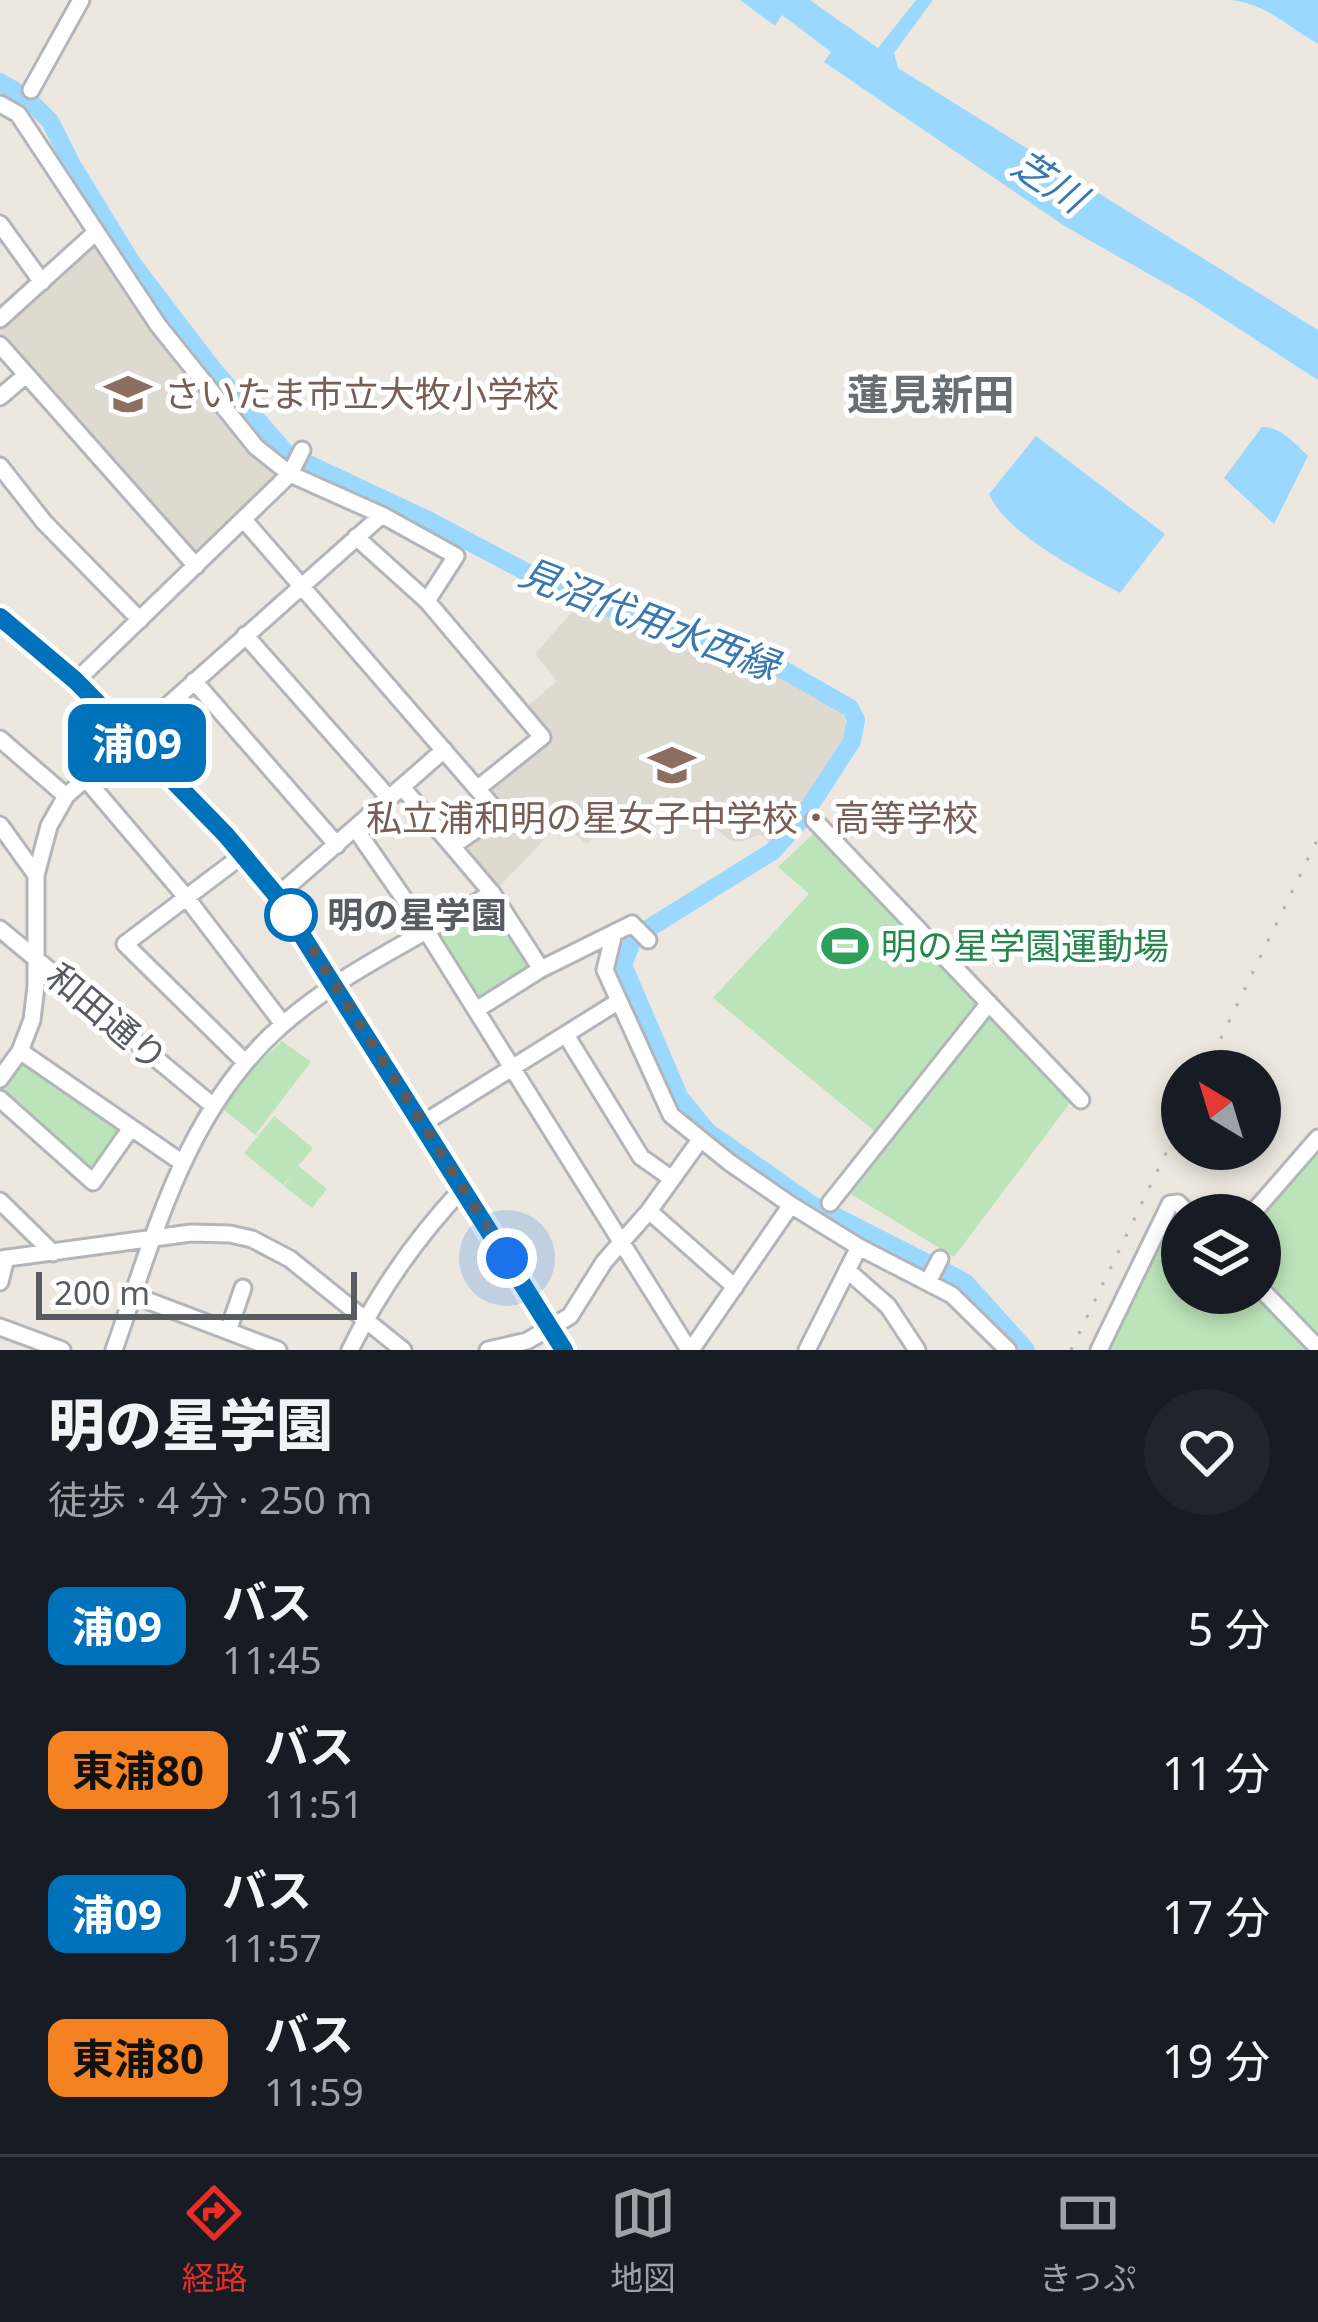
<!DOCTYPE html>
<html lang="ja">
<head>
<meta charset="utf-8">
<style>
	:root { --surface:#171b24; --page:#20242c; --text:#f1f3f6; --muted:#9ea1a6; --line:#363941; --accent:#e92e27 }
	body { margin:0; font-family:"Noto Sans","Noto Sans JP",sans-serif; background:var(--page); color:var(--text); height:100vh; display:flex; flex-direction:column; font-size:45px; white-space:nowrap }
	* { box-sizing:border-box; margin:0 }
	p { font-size:39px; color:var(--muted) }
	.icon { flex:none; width:66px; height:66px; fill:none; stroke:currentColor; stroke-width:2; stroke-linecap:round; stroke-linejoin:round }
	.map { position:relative; height:1350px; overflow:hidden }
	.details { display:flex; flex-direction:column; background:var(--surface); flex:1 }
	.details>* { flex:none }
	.badge { padding:0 24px; border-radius:18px; font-size:42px; line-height:78px }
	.needle { width:78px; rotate:322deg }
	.controls { position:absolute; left:1161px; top:1050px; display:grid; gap:24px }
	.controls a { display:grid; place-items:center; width:120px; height:120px; border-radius:50%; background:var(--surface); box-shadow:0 6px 18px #0003; font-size:60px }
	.scale { position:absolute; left:36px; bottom:30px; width:321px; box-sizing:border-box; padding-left:12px; border:6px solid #585c60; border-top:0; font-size:33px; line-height:42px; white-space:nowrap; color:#585c60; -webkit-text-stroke:9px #fff; paint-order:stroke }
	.you { position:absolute; width:60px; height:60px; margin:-30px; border:9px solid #fff; border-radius:50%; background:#1a73e8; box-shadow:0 0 0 18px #1a73e833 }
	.map>.badge { position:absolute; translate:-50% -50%; box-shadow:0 0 0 6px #fff }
	.round { display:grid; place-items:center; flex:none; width:126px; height:126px; border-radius:63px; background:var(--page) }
	.head { display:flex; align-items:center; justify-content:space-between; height:204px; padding:0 48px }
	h1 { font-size:57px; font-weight:800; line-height:90px }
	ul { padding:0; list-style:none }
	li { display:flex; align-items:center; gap:36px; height:144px; padding:0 48px }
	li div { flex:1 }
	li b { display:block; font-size:45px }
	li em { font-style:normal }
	li .badge { min-width:132px; font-weight:700; text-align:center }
	.dock { display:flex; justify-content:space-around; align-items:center; height:168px; border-top:3px solid var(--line); background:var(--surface); font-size:33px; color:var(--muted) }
	.dock a { display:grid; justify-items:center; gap:6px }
	.dock .on { color:var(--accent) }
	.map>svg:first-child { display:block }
</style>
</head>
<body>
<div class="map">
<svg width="1318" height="1350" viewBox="0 0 1318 1350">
	<rect width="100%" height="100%" fill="#ece8df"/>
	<path fill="#dedad0" d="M93,243L282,471L281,477L197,558L0,338V324Z
		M579,604L772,666L840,709L848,727L841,744L817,786L769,843L761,834L741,842L730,840L671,795L656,811L634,801L586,844L562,821L497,889L462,847L506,815L486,793L487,788L549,737L525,708L557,681L535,654Z"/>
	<path fill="#bce4ba" d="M816,831L982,1002L878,1134L713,998L809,894L778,867Z
		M492,901L533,965L480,1003L436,934Z
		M990,1010L1073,1099L954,1257L846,1191Z
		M282,1041L311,1062L255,1135L223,1109L255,1066Z
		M21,1059L123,1128L95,1176L0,1095V1085Z
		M274,1116L313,1148L298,1166L327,1189L312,1208L284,1186L291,1176L283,1185L244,1153Z
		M1318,1147V1335L1260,1273V1215Z
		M1176,1209L1182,1215V1293H1256L1311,1350H1104Z"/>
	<path fill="#9bd8ff" d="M740,0H810L878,48L916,0H933L894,53L898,68L1318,330V380L1193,299L1066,227L824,62L831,52L782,15L775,26Z
		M1229,0H1318V44C1289,27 1263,2 1229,0Z
		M1262,427C1281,427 1295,443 1308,456L1274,524L1224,478Z
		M1036,436L1165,534L1120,593C1082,572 1007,535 989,494Z"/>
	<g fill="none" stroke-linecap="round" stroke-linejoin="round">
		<path stroke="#9bd8ff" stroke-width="18" d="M0,82L26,97L50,121L72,165L132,263L212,368L287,454L428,520L545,582L599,605L758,655L850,708L856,720L852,741L800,821L773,851L646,930L632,942L623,965L680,1098L707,1131L811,1204L965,1282L1026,1350"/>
		<defs>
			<path id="minor" d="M31,90L81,0
				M0,104L18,114L158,325L256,447L290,474L382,515L456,556L427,601
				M0,224L42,282
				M0,319L95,233
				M0,345L196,566
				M0,397L26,375
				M0,466L44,522L140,620
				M244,520L499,814L452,846
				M356,537L427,601L542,737L477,789
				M0,617L76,681L226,835L277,896L564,1350
				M245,635L389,798
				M76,681L290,474L302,450
				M194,681L337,845
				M0,739L66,796
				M84,777L186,897L283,1024
				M402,787L492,893L541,969
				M814,820L1081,1100
				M0,825L36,875
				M355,828L427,932L689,1350
				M244,854L125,944L245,1062
				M277,896L444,750
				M0,929L212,1105
				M614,933L605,970L671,1115L729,1162L791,1205L859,1247L952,1295L1008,1350
				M476,1010L541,969L632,924L648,940
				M566,1035L641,1157L672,1179
				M20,1051L181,1162
				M0,1079L20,1051L32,1020L36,986V875L49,826L66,796L382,515
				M0,1099L93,1182L131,1128
				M422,1124L619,1001
				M0,1201L53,1253
				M830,1203L989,1003
				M649,1211L735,1287
				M1251,1215L1318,1138
				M0,1259L191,1233L230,1234L252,1239L290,1259L403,1350
				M847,1270L888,1306L917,1350
				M929,1280L940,1259
				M0,1282L6,1258
				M1260,1288L1318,1348
				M133,1295L278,1350
				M0,1327L62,1350
				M228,1331L243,1288
				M114,1350C155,1234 185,1111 281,1026C342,972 422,936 492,893
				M350,1350C380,1289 417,1237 463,1188
				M488,1350L527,1341L570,1316L604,1262L649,1211L700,1140
				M691,1350L791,1205
				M807,1350L859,1247
				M1099,1350L1170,1204L1178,1203L1190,1215"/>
		</defs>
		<use href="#minor" stroke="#b2b6ba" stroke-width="21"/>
		<use href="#minor" stroke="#fff" stroke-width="15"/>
		<path stroke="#b1b2b2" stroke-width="3" stroke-dasharray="3 15" stroke-linecap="butt" d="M1205,1071L1318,838
			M1071,1350L1182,1120"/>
	</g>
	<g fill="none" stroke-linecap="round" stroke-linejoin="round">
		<defs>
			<path id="line" d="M0,617L76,681L226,835L277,896L564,1350"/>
		</defs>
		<use href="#line" stroke="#fff" stroke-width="27"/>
		<use href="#line" stroke="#0072bc" stroke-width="18"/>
		<path stroke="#585c60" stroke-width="12" stroke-dasharray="0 21.6" d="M291,915L507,1258"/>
	</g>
	<defs>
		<symbol id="school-bare" viewBox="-9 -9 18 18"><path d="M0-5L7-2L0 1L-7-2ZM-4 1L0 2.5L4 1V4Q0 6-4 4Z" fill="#8d6e63" stroke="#fff" stroke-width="2.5" paint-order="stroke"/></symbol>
		<symbol id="stadium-bare" viewBox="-9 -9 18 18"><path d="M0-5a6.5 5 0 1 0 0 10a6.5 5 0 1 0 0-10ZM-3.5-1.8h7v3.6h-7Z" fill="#2e9e5b" stroke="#fff" stroke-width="2.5" paint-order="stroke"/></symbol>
	</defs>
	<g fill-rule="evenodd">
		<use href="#school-bare" x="95" y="361" width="66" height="66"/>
		<use href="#school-bare" x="639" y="732" width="66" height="66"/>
		<use href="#stadium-bare" x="812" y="913" width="66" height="66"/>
	</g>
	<circle fill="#fff" stroke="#0072bc" stroke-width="6" cx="291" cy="915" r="24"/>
	<g text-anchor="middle" stroke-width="10" stroke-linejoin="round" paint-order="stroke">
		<g font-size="36" fill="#785e54" stroke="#fff" text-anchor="start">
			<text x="164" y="407">さいたま市立大牧小学校</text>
			<text x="672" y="831" text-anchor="middle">私立浦和明の星女子中学校・高等学校</text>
		</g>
		<g font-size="36" font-weight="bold" fill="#585c60" stroke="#fff" text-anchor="start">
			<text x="327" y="928">明の星学園</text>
		</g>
		<g font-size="36" fill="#27864d" stroke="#fff" text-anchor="start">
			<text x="881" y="959">明の星学園運動場</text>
		</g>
		<g font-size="36" fill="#585c60" stroke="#fff">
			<text transform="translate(107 1017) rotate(40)" y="13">和田通り</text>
		</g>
		<g font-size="39" font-style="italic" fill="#3a78b0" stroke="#fff">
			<text transform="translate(1049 181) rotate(33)" y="14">芝川</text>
			<text transform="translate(649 619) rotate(21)" y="14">見沼代用水西縁</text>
		</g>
		<g font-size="42" font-weight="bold" fill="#696e72" stroke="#fff">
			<text x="931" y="410">蓮見新田</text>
		</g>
	</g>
</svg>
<div class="controls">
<a><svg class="needle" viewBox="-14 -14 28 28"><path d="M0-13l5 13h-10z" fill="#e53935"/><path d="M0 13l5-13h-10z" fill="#9ea1a6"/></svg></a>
<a><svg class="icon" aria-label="layers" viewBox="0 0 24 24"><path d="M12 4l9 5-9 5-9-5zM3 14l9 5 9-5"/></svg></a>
</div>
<div class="scale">200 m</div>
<div class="you" style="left:507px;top:1258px"></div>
<b class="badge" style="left:137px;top:743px;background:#0072bc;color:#fff">浦09</b>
</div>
<section class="details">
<div class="head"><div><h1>明の星学園</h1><p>徒歩 · 4 分 · 250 m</p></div><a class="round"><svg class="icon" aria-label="heart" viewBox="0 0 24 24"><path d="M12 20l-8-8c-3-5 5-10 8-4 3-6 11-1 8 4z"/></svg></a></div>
<ul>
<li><span class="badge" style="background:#0072bc;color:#fff">浦09</span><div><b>バス</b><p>11:45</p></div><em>5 分</em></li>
<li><span class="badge" style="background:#f58220;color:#111">東浦80</span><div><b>バス</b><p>11:51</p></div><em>11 分</em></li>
<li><span class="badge" style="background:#0072bc;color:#fff">浦09</span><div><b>バス</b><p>11:57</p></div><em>17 分</em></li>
<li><span class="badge" style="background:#f58220;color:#111">東浦80</span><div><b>バス</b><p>11:59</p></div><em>19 分</em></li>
</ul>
</section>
<nav class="dock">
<a class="on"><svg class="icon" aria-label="directions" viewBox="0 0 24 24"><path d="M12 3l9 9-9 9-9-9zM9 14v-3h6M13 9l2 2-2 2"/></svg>経路</a>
<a><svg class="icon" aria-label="map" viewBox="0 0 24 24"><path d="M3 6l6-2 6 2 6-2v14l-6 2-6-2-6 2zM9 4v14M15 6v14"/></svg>地図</a>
<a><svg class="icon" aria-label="tickets" viewBox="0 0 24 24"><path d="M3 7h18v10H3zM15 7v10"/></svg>きっぷ</a>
</nav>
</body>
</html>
